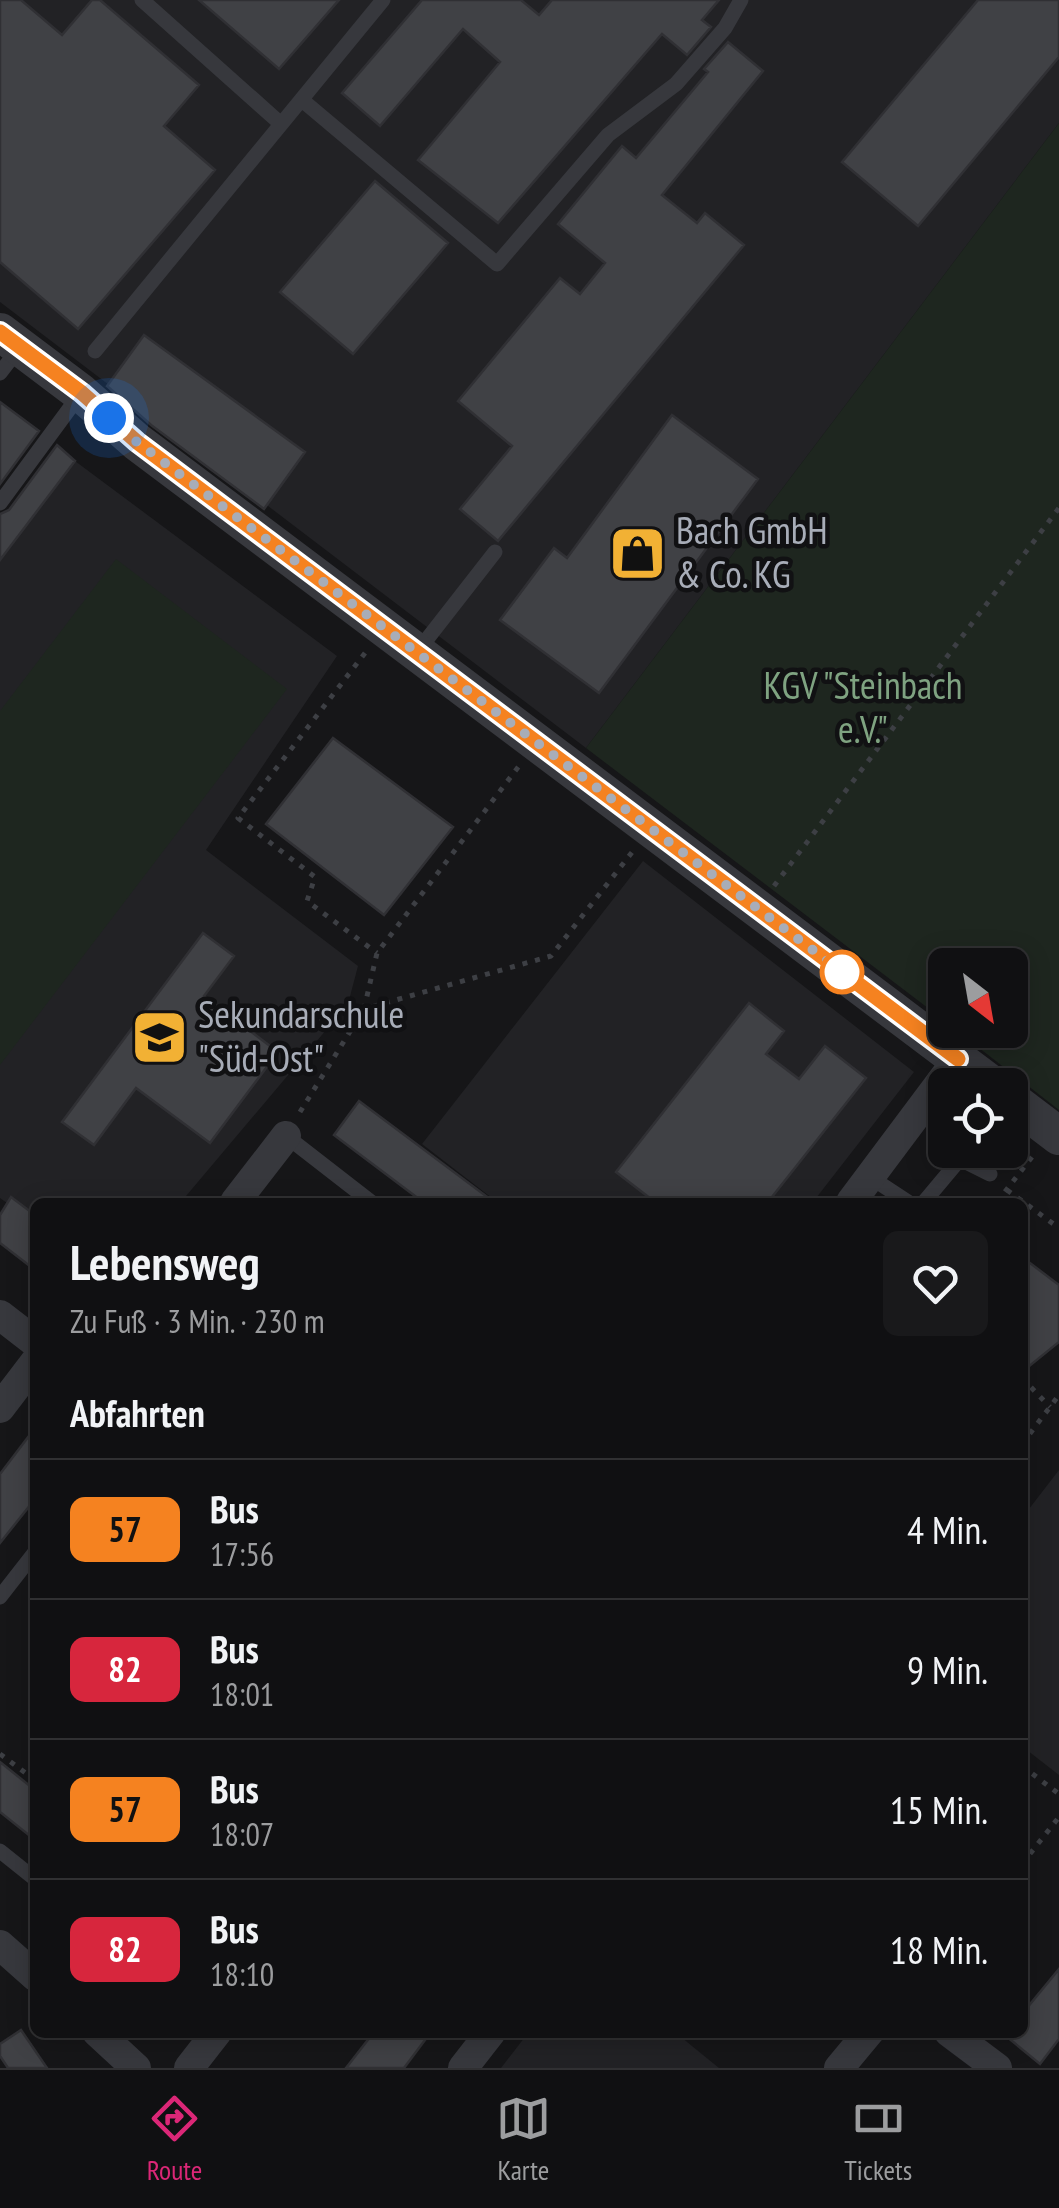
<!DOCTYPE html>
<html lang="de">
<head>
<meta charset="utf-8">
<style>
	:root { --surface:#101012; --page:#19191b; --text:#f1f3f6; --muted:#9c9d9f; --line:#303032; --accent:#db2777 }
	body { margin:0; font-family:"PT Sans Narrow",sans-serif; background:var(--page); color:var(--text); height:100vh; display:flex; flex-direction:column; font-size:38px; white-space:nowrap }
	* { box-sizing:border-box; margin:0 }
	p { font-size:32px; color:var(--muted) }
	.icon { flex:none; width:55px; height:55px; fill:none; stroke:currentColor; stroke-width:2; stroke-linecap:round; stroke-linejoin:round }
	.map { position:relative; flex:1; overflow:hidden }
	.panel { position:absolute; left:30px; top:1198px; width:998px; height:840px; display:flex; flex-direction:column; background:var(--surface); border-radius:15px; box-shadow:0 5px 25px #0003,0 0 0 2px var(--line) }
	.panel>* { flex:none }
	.badge { padding:0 20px; border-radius:15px; font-size:35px; line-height:65px }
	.needle { width:65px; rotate:149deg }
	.controls { position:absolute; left:928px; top:948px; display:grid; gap:20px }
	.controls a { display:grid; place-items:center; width:100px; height:100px; border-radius:15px; background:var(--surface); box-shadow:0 5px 25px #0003,0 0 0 2px var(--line); font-size:50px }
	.you { position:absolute; width:50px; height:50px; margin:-25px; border:8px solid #fff; border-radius:50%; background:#1a73e8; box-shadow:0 0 0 15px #1a73e833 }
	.map>.badge { position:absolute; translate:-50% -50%; box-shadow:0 0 0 5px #fff }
	h2 { padding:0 40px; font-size:38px; line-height:90px }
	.round { display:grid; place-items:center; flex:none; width:105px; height:105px; border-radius:15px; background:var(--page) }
	.overview { display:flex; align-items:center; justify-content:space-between; height:170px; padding:0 40px }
	h1 { font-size:48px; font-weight:600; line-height:75px }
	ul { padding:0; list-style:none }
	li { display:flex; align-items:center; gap:30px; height:140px; padding:0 40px; border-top:2px solid var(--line) }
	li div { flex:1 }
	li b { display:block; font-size:38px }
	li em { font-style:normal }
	li .badge { min-width:110px; font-weight:700; text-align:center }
	.tab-bar { display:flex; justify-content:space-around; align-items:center; height:140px; border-top:2px solid var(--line); background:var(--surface); font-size:28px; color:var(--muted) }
	.tab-bar a { display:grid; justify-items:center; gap:5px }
	.tab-bar .current { color:var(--accent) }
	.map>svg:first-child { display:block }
</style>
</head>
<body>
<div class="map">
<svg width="1059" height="2068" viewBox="0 0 1059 2068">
	<rect width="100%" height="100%" fill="#161618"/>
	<path fill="#222225" d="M0,0H1059V123L586,748L0,302Z
		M75,461L337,656L206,850L358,966L348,1004L181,1202H35V1215L11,1197L7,1203L0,1198V560Z
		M643,861L914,1072L813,1202H497L422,1144Z
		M1059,1470V1775L1023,1747L1022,1518Z
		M528,2033H676L719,2068H501Z"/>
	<path fill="#1e261f" d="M1059,123V1110L956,1030H1010V965H945V1021L586,748Z
		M116,559L287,689L0,1065V711Z"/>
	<path fill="#404145" stroke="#303034" stroke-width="2.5" d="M0,0H21L62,35L92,0H100L199,85L164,126L215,170L78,329L0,262Z
		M199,0H339L279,69Z
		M422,0H521L539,15L552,0H719L702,20L711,27L687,55L662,34L498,223L418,160L500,62L463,29L380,126L342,93Z
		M978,0H1059V57L918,226L842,162Z
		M728,42L763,71L662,195L697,223L705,213L744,245L498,541L460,509L512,446L458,401L560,278L580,294L605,263L558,224L622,146L636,158L708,72L704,69Z
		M375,181L448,243L353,354L280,292Z
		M144,335L305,452L264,509L151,425L107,386Z
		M0,402L39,431L0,484Z
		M672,415L758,479L599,693L500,620L554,548L567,558Z
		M57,445L75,461L0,560V514L9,510Z
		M333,738L453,827L384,915L266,824Z
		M203,933L234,956L204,996L278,1052L210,1143L136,1088L94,1145L62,1122Z
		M749,1003L784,1031L766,1054L799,1079L825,1046L866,1078L768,1202H655L616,1172Z
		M359,1101L494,1202H423L334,1135Z
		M11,1197L35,1215V1270L0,1243V1215Z
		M1022,1257L1059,1285V1342L1022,1372Z
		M35,1428V1499L0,1543V1474Z
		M0,1762L35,1790V1840L0,1812Z
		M1059,1969V2039L1040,2064L1001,2032H1022V2014Z
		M21,2030L47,2068H8L0,2056V2044Z
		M374,2032H431L404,2068H346Z"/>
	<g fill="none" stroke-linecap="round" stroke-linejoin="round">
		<path stroke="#3d3f44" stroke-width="5" stroke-dasharray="5 8" stroke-linecap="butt" d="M365,653L238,818L315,877L307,901L377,953
			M774,886L1059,508
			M364,1009L377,953L519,766
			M300,1112L364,1009L551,956L633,851
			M1007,1190L1059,1228
			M997,1202L1035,1153
			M1022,1378L1050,1407
			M1022,1444L1059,1395
			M0,1754L35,1780
			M1022,1766L1059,1794
			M1022,1864L1059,1817"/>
		<path stroke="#37383d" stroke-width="15" d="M142,0L281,124
			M302,100L497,264L608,135L676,84L725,28L741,0
			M95,351L383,0
			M0,373L20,347
			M0,503L81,393
			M417,652L495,552
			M286,1136L371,1202
			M870,1177L908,1202
			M924,1202L960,1159L990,1174
			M0,1597L35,1552
			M0,1851L35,1879"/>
		<path stroke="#37383d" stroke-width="30" d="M235,1202L286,1136
			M851,1202L958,1059
			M0,1315L35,1342
			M0,1408L35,1362
			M0,1945L35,1976
			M97,2032L136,2068
			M949,2032L997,2068
			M189,2068L217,2032
			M463,2068L491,2032
			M839,2068L869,2032"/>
		<path stroke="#37383d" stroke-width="38" d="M0,332L81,393L137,442L992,1085
			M1010,1099L1059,1136"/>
	</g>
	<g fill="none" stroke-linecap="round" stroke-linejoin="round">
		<defs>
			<path id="line" d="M0,332L82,393L137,442L958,1059"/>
		</defs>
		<use href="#line" stroke="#fff" stroke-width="22"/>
		<use href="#line" stroke="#f58220" stroke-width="15"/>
		<path stroke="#a8adb8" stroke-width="10" stroke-dasharray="0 18" d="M109,418L137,442L842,972"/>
	</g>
	<defs>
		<symbol id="shop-square" viewBox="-11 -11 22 22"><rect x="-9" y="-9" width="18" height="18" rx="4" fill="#f2b134" stroke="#111113"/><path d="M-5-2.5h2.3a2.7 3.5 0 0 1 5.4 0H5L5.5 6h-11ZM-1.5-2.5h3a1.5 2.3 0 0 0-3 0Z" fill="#111"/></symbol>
		<symbol id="school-square" viewBox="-11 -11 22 22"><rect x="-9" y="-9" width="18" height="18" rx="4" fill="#f2b134" stroke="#111113"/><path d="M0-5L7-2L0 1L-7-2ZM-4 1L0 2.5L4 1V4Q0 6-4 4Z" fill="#111"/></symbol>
	</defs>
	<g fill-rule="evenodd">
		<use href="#shop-square" x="606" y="522" width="63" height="63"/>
		<use href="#school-square" x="128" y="1006" width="63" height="63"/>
	</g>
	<circle fill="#fff" stroke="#f58220" stroke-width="5" cx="842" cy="972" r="20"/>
	<g text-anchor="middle" stroke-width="9" stroke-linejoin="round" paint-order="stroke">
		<g font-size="38" fill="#a8adb8" stroke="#111113" text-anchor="start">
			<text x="676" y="544">Bach GmbH<tspan x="676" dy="44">&amp; Co. KG</tspan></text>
			<text x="198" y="1028">Sekundarschule<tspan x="198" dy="44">"Süd-Ost"</tspan></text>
		</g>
		<g font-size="38" fill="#7fa381" stroke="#111113">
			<text x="863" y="699">KGV "Steinbach<tspan x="863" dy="44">e.V."</tspan></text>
		</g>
	</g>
</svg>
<div class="controls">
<a><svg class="needle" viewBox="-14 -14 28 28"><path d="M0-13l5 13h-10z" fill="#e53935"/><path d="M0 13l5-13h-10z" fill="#9c9d9f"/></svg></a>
<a><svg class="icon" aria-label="locate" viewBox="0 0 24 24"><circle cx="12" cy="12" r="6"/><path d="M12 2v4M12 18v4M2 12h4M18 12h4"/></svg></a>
</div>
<div class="you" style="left:109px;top:418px"></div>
<section class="panel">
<div class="overview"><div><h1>Lebensweg</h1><p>Zu Fuß · 3 Min. · 230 m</p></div><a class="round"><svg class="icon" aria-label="heart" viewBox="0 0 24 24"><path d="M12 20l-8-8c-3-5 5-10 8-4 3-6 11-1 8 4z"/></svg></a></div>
<h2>Abfahrten</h2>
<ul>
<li><span class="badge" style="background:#f58220;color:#111">57</span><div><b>Bus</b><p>17:56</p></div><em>4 Min.</em></li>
<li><span class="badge" style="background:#d7263d;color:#fff">82</span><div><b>Bus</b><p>18:01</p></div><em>9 Min.</em></li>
<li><span class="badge" style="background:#f58220;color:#111">57</span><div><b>Bus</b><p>18:07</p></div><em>15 Min.</em></li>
<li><span class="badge" style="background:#d7263d;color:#fff">82</span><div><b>Bus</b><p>18:10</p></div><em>18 Min.</em></li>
</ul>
</section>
</div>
<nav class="tab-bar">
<a class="current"><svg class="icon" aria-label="directions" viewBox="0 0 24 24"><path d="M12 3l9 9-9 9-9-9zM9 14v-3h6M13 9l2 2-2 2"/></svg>Route</a>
<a><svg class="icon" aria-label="map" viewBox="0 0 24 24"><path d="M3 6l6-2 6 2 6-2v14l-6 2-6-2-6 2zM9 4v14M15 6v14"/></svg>Karte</a>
<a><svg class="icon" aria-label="tickets" viewBox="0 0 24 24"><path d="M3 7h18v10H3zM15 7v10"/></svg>Tickets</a>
</nav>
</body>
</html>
